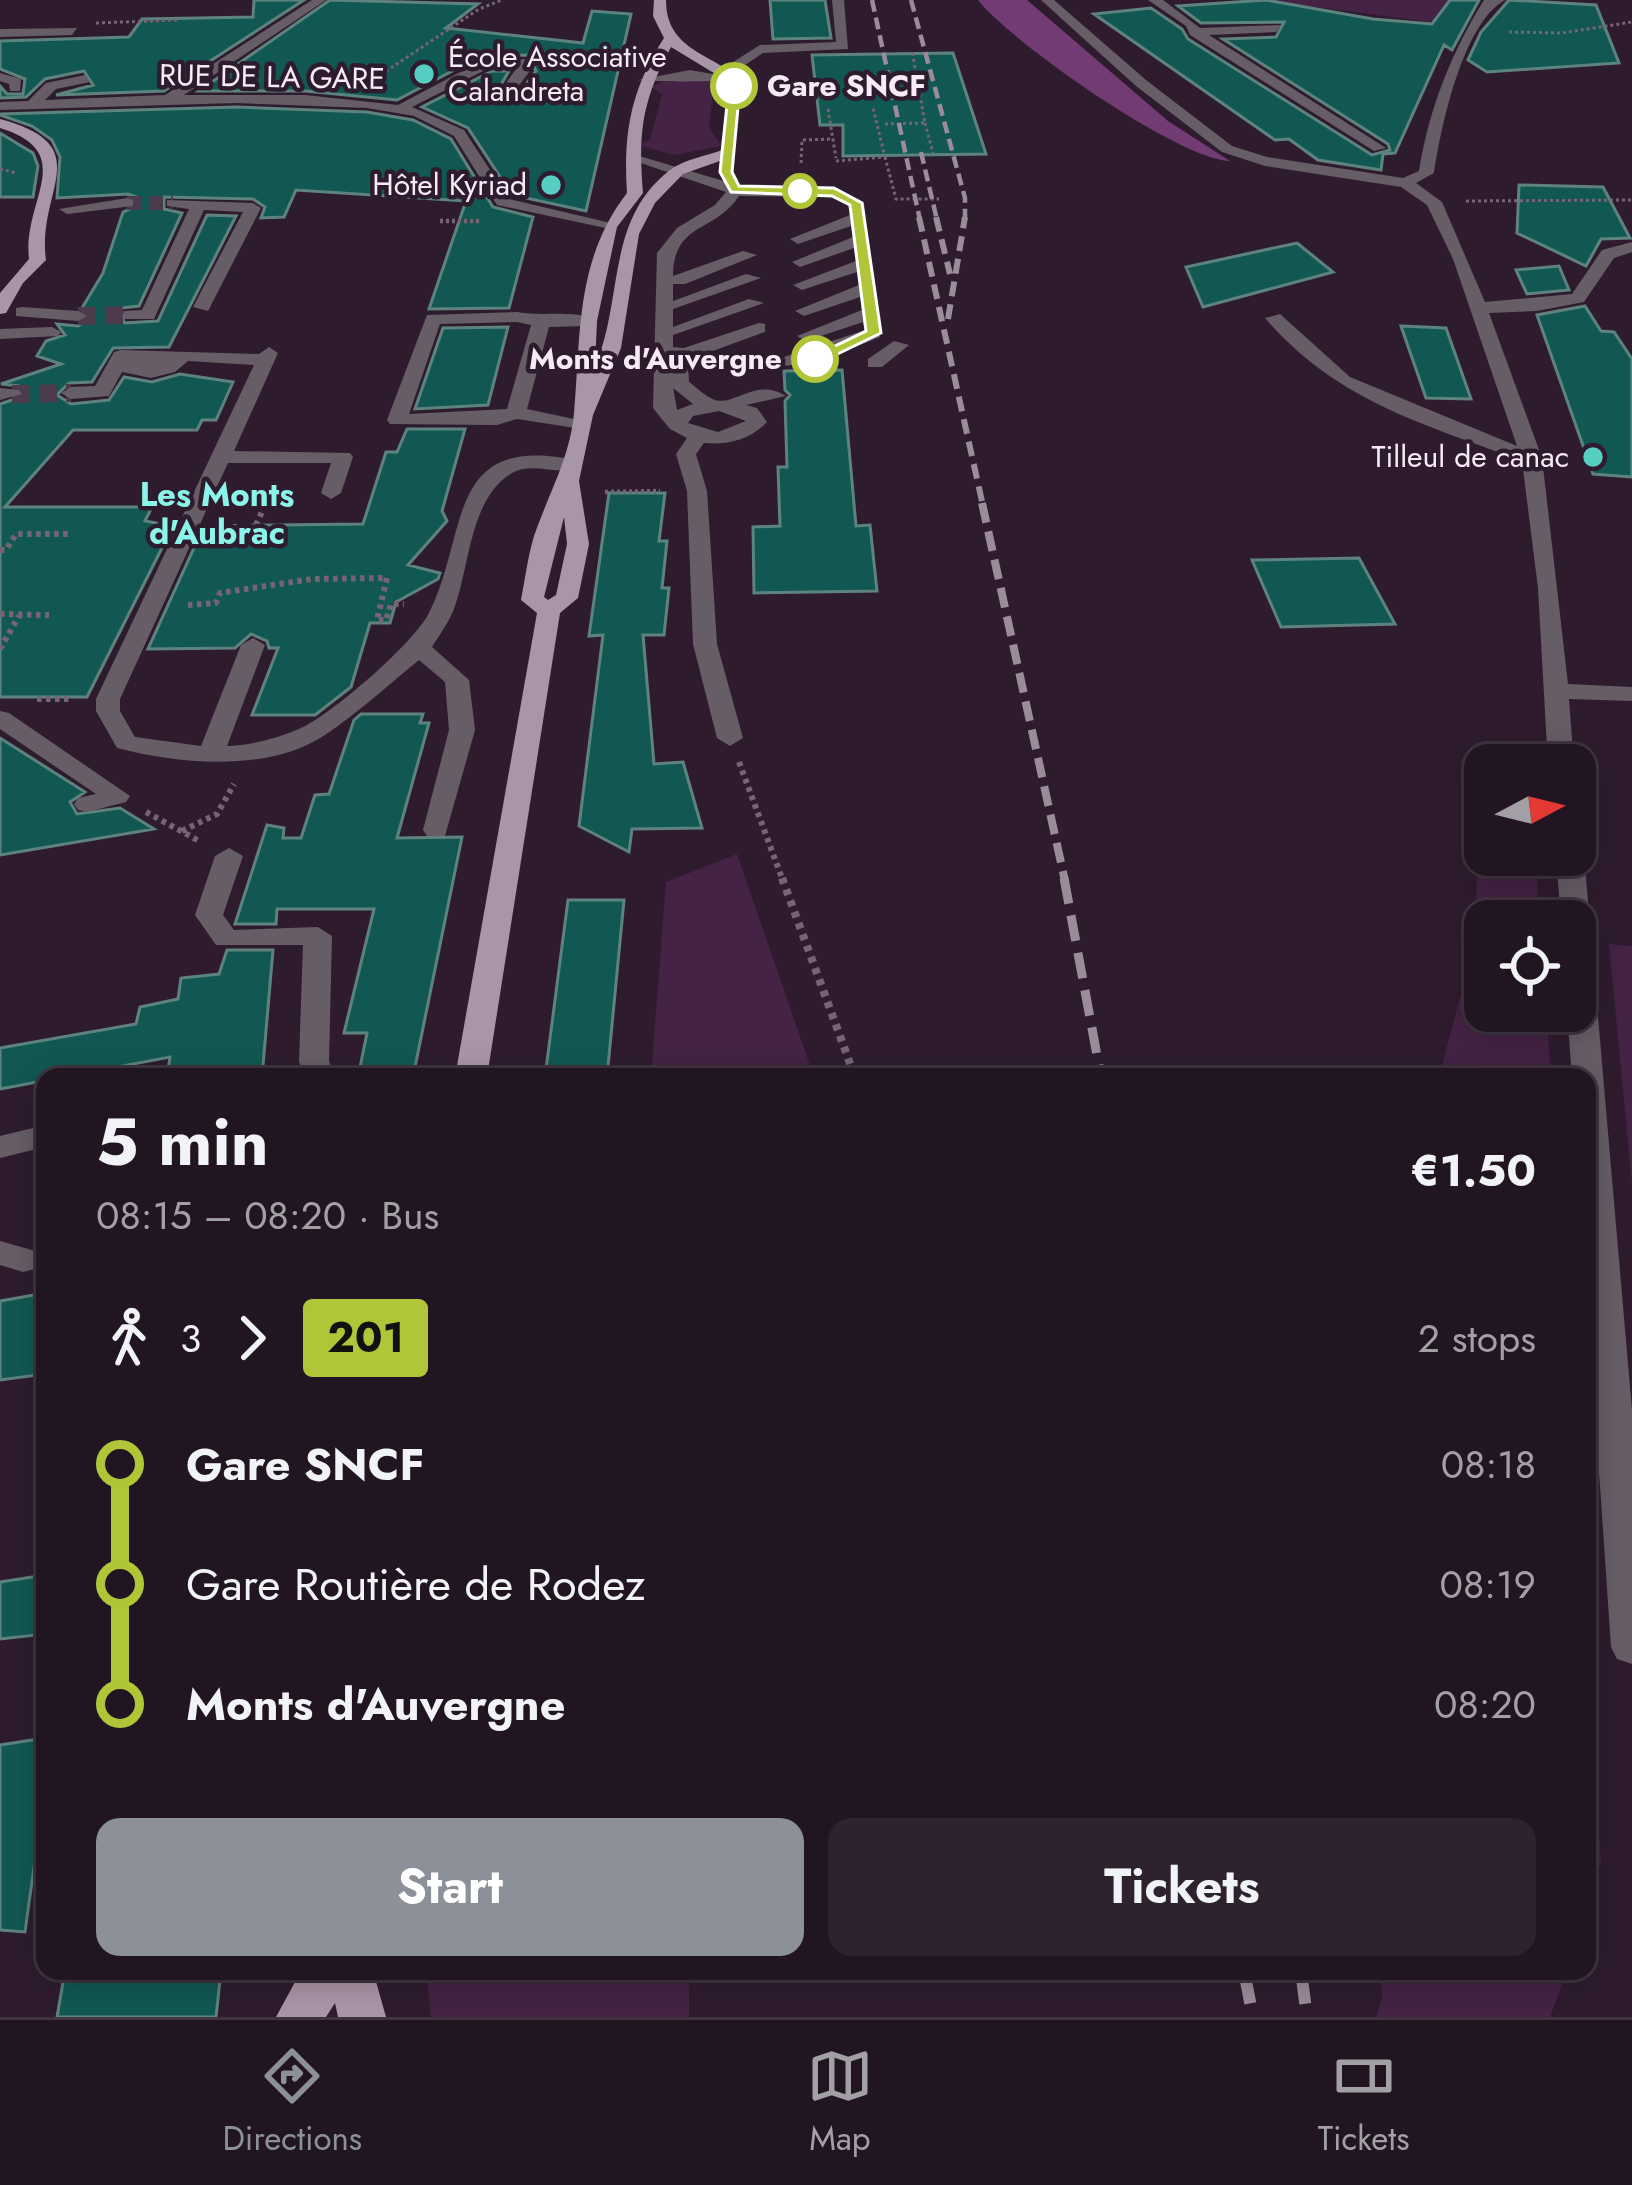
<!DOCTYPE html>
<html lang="en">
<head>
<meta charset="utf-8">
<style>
	:root { --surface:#221522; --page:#2e222f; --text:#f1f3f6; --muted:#a29fa5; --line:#3f3440; --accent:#8c9099 }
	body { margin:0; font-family:Jost,sans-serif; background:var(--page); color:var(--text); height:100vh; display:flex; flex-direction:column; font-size:45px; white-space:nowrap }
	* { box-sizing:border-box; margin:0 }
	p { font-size:39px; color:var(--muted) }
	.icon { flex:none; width:66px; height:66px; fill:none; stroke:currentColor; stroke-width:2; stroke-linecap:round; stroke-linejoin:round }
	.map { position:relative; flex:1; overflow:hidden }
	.side { position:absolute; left:36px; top:1068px; width:1560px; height:912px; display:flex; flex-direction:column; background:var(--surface); border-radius:24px; box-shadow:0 6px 30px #0003,0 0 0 3px var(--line) }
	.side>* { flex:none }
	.badge { padding:0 24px; border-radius:9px; font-size:42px; line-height:78px }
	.needle { width:78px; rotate:83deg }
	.fabs { position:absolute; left:1464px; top:744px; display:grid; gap:24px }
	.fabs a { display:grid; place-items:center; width:132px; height:132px; border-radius:24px; background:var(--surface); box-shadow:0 6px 30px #0003,0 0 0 3px var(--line); font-size:60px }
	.map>.badge { position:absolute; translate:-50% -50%; box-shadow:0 0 0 6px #fff }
	.legs { display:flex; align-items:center; gap:18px; height:132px; padding:0 60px; font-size:39px }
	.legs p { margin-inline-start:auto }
	.summary { display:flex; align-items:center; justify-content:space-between; height:204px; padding:0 60px }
	h1 { font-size:66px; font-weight:700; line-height:90px }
	.button { display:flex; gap:24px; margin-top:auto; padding:24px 60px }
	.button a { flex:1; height:138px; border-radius:24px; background:var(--accent); color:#fff; font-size:48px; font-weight:700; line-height:138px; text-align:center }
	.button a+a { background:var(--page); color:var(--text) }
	ul { padding:0 60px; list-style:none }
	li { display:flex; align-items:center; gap:42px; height:120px; font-size:45px }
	li i { display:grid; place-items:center; width:18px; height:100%; margin:0 15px; background:currentColor }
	li i::after { content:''; width:30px; height:30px; margin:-15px; border:9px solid; border-radius:50%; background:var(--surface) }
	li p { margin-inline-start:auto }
	li:first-child i { background:linear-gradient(#0000 50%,currentColor 0) }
	li:last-child i { background:linear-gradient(currentColor 50%,#0000 0) }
	.tab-bar { display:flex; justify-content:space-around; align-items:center; height:168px; border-top:3px solid var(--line); background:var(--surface); font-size:33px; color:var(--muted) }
	.tab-bar a { display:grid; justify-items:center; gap:6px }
	.tab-bar .active { color:var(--accent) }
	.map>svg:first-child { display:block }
</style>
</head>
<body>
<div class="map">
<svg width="1632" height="2017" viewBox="0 0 1632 2017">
	<rect width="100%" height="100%" fill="#2e1c2e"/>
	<path fill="#442344" d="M1264,0H1478L1437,23Z
		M707,78L725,83L713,90L709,128L722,146L674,155L638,145L650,140L662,94L651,87L666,80Z
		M1478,799L1485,800V855H1535L1540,921H1485V1011H1546L1551,1077H1439L1476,937Z
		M737,854L814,1077H651L666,882Z
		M1609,944L1632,946V1183Z
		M1587,1659L1601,1862L1587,1912Z
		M426,1971H689V2017H431Z
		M1380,1971H1567L1550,2017H1376L1382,1998Z"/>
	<path fill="#733b74" d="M978,0H1027L1168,121L1230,161C1178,159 1012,43 978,0Z"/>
	<path fill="#125852" stroke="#5e837f" stroke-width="3" d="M254,0H304L164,91L56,95L93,85L84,71L45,79L26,97L0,98V86L7,94H23L25,79L0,69V41L129,37L142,19L253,17Z
		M330,0L478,4L446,28L583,43L592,11L631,14L586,211L512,195L468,128L422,107L492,71H509L495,95L515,99L536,71L528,55L481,56L397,100L305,91H199Z
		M770,0H825L831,38L773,39Z
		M1266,0L1373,19L1432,24L1450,0H1479L1452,50L1444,45L1395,153L1383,154L1381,170L1318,160L1289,139L1275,140L1094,14L1151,8L1182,29L1188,39L1372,155L1390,150L1388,144L1223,39L1276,37L1284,22L1201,23L1178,6Z
		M1509,0L1596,5L1619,63L1487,72L1468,60L1481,32Z
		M953,53L986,154L843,156V125H820L812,55Z
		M236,107L367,112L413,120L451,139L493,207L533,217L509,308L429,309L466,201L296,190L284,217L261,218L265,207L253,199L164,197V209L182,213L139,306L121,308L124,323L158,321L207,215L236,216L169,347L113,348L92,382L69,383L57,395L71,404L109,400L124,377L152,382L180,374L233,382L216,420H202L197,430H73L5,507H152L145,521L173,526L87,697H0V404L26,395L19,386L1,384L61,364L37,356L46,341L65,335L57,324L78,326L91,318L82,308L103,273L123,212L137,206V197L128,194L57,198L60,157L52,140L32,126L0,115V114Z
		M0,133L33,153L38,166L33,197H0Z
		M1519,185L1603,187L1630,238L1601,239L1586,266L1517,233Z
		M1297,243L1333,272L1203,307L1186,267Z
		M1559,266L1569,290L1527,294L1516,270Z
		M1585,306L1601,331L1614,332L1632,359V477L1593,474L1537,315Z
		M1401,326L1446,328L1471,399L1426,398Z
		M508,327L488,405L415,409L443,328Z
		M842,370L856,526L870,525L877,591L754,593L753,527L780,526L778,467H787L785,401L790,395L785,390L784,371Z
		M407,429H465L442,511L447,521L408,565L440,573L438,579L396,602L390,623H370L351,687L315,715H252L278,648H269L267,641L251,634L235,648L148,649L204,526L363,524L386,452H397Z
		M609,493H665L659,541H667L662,588H669L664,635H643L654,764L683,762L702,828L632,829L629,852L579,826L603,635L589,636Z
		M1359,558L1395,624L1281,627L1252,560Z
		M361,714H423L420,723H429L397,838L462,837L413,1077H358L367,1033H344L374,909H277L276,924H235L267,825L284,828L283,838H301L315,795L329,794L354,720Z
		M0,738L85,792L70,802L77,814L120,808L154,829L0,855Z
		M568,900H624L607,1077H545Z
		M227,950H273L262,1077H167L170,1057L0,1089V1048L136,1024L140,1007L178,999L181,978L219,974Z
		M45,1293V1374L0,1380V1301Z
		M45,1575V1634L0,1639V1582Z
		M45,1738V1788L25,1932L0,1930V1745Z
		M65,1971H221L216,2017H57Z"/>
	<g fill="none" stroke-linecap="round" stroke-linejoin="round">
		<path stroke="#4c3b4c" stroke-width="14" stroke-dasharray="14 8" stroke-linecap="butt" d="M127,203H173"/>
		<path stroke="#4c3b4c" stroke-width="18" stroke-dasharray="18 9" stroke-linecap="butt" d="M78,316L130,315
			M12,394L71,393"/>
		<path stroke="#756474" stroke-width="3" stroke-dasharray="3 3" stroke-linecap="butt" d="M96,23L178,20
			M1509,32L1562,33L1632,22
			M376,78L479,9L502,0
			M543,96L566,94H558
			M828,109L836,158
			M925,123L933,153
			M885,124L925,123L912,51
			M885,157L896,199H939
			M836,161L885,157L873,108
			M801,163L802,140L833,139
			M0,169L17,173
			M1466,201L1632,200"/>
		<path stroke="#756474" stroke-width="4.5" stroke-dasharray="3 3" stroke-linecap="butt" d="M440,221H479
			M605,492L660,491
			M264,506L273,486"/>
		<path stroke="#756474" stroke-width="6" stroke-dasharray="4.5 4.5" stroke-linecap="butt" d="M256,525L266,503
			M0,550H6L16,534H70
			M188,605L216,603L220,593L312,579L387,578L377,620H386L391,604H404
			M0,614L49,615
			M0,649L19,616
			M37,699H70
			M739,762L783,881
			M146,812L201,842
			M182,831L217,814L234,784"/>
		<path stroke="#756474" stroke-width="8" stroke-dasharray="6 6" stroke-linecap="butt" d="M782,878L855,1077"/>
		<path fill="#665d66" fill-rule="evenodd" d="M312,0H326L184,95H305L398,105L483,60L528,59L532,68L511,96L499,93L518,66L491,67L412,107L464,130L509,199L615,224V230L497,205L454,136L414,116L367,108L236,103L0,110V102L28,101L46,83L85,75L90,82L56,89L45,100L165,95Z
			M832,0H844L848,49L763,53L742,67L730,64L760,45L836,42Z
			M1041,0H1054L1146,80L1232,146L1267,157L1403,178L1419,171C1429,109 1451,53 1484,0H1505C1463,23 1441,126 1434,173L1416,183L1442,202L1485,302L1572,294L1602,250L1632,242V252L1614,258L1584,302L1537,311L1489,313L1542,458L1568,684L1632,687V701L1569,699L1574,765H1548L1538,588L1522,461C1423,423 1338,402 1265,318L1280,314L1350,377L1517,446L1453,259L1427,205L1401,187L1265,166L1222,152L1136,86Z
			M1148,0H1163L1200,28L1281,25L1276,32L1209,35L1386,148L1374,151L1190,35L1186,26Z
			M77,28L72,35L0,37V29Z
			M690,70L741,79C735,82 644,82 638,80Z
			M0,73L21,79L20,91H10L9,84L0,81Z
			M629,153L744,187H834L864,203L880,337C816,364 757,378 688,365L689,382C697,388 706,397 715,400C735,406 756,377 786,396L746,405L757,408L767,422C750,440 728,445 704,443L696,454L707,491L717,644L743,738L730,746L717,738L693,644L687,491L676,454L687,438L670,429L653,408L657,253L677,228L715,205L726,192L629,159ZM739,196L831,197L848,205L850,215L790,239L798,244L851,226L853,237L792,262L800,267L854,248L856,261L793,285L802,290L857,272L859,285L795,311L804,316L860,297L862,310L797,336L806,341L863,322L865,330L778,359L699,356L765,332V324L759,323L684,348L673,347V335L764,303L749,299L673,327V309L761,278L746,274L673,301V284H685L757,255L743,251L673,276C673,222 715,233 739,196ZM673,387V388L693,404L677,410ZM719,411L746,421L718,432L688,423L693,416Z
			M127,198L133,200V206L67,214L59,209Z
			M167,200L253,203L261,208L208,311L193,307L243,212L204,210L154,319H124V311L142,310L189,209L167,206Z
			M22,307L78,311L87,316L78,321L16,316V308Z
			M517,312C541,317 578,309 597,321L588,326L549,327L527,409L588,422V430L517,419L497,425L390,424L387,420L427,315ZM517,322L531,325L507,409L409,414L440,324Z
			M52,327L61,332L58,336L0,339V329Z
			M894,341L909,345L882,367H868V359Z
			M269,347L278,353L234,451L350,453L353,457L341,493L331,499L321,493L331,463H228L120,699V711L135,737L201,746L241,645L253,638L265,645L227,746C250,746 277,738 299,729C330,716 414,643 429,613C470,531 444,431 579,461L582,465C564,479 534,460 512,473C470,498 470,564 455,606C450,621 440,634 432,647L469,680L475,730L445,836H427L423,830L449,730L445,682L419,660C388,685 358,713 325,735C268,773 179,764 117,748L96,711V699L254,365L188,361L175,372L151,378L122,372L109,396L71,399L61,393L71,387L95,386L114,352L121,350L259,354Z
			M0,388L19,390L22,394L0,400Z
			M0,711L9,713L130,796L126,802L87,812L78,810L74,804L78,798L96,794L0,729Z
			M229,848L243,856L223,915L234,930L318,927L332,936L329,1061L335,1077H303L299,1061L303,945H216L195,915L215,856Z
			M1575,848L1584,855L1632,1410V1664L1617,1659L1611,1647L1587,1296V1077H1572L1567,1011H1575V921H1561L1556,855H1575Z
			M45,1125V1147L0,1158V1136Z
			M0,1241L35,1251L40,1260L35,1269L23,1272L0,1265Z"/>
		<path fill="#a995a8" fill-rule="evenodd" d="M654,0H666C666,49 709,53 741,79L734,156L683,174L655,203L639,234L621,348L593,415L579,481L589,544L578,598L560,613L487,1077H455L537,613L521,600C525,579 528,556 534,536C548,495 570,458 574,413C581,335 575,260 627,193C623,133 631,89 664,38L653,16ZM671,47L727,81L724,145L722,150C706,156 683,160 670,170C605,220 624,300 595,366L597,321L617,227L643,193C638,132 642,101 671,47ZM564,517L567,544L556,595L548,600L544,597Z
			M0,119C100,146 36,190 46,260L23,283L6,313L0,314V293L29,259C22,200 80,153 0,128Z
			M301,1971H373L386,2017H338L335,2003L326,2017H276Z"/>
		<path stroke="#9b8c9a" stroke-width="4.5" stroke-dasharray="12 6" stroke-linecap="butt" d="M872,0L920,220
			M911,0L965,198V220
			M921,152L937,220"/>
		<path stroke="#9b8c9a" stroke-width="6" stroke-dasharray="15 8" stroke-linecap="butt" d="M919,217L983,506
			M936,217L950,274
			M948,319L965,217"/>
		<path stroke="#9b8c9a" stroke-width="8" stroke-dasharray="20 9" stroke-linecap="butt" d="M982,503L1065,881"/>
		<path stroke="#9b8c9a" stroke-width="9" stroke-dasharray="26 12" stroke-linecap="butt" d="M1064,878L1101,1077"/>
		<path stroke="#9b8c9a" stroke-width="12" stroke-dasharray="33 16" stroke-linecap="butt" d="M1244,1971L1253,2017
			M1301,1971L1307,2017"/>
	</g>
	<path fill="#b0c638" stroke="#fff" stroke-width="3" d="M734,83L740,86L732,172L739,186L834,188L862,203L881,333L821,362L808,359L866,331L850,205L832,196L731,192L720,172L729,86Z"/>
	<g fill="#57cec2" stroke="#2e1c2e" stroke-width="4.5">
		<circle cx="424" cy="74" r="12"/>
		<circle cx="551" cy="185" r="12"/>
		<circle cx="1593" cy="457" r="12"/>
	</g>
	<g fill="#fff" stroke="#b0c638" stroke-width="6">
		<circle cx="734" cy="86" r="21"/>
		<circle cx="800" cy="191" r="15"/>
		<circle cx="815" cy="359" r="21"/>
	</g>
	<g text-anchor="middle" stroke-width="9" stroke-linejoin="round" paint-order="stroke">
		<g font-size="30" fill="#f8ebf7" stroke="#2e1c2e" text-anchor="end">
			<text x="448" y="67" text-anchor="start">École Associative<tspan x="448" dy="34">Calandreta</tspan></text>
			<text x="527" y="195">Hôtel Kyriad</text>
			<text x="1569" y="467">Tilleul de canac</text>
		</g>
		<g font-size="30" fill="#f8ebf7" stroke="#2e1c2e">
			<text transform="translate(272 77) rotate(1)" y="10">RUE DE LA GARE</text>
		</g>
		<g font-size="30" font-weight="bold" fill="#f8ebf7" stroke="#2e1c2e" text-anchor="start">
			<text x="767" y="96">Gare SNCF</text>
			<text x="782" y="369" text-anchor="end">Monts d'Auvergne</text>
		</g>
		<g font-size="33" font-weight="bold" fill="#8cf5ea" stroke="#2e1c2e">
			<text x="217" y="506">Les Monts<tspan x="217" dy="38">d'Aubrac</tspan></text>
		</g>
	</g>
</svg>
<div class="fabs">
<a><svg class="needle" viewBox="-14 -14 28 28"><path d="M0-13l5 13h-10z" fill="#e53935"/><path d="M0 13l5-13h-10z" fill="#a29fa5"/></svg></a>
<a><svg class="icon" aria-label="locate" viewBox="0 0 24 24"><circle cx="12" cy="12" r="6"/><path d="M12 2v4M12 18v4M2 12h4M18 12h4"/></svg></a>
</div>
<section class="side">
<div class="summary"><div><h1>5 min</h1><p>08:15 – 08:20 · Bus</p></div><b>€1.50</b></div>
<div class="legs"><svg class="icon" aria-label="walk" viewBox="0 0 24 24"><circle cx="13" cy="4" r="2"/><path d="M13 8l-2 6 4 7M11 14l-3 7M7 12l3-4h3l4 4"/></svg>3<svg class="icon" aria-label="forward" viewBox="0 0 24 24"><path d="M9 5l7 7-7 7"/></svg><b class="badge" style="background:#b0c638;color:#111">201</b><p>2 stops</p></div>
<ul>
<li><i style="color:#b0c638"></i><b>Gare SNCF</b><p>08:18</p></li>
<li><i style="color:#b0c638"></i><span>Gare Routière de Rodez</span><p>08:19</p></li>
<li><i style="color:#b0c638"></i><b>Monts d'Auvergne</b><p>08:20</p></li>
</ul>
<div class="button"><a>Start</a><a>Tickets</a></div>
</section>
</div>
<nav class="tab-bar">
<a class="active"><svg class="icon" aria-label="directions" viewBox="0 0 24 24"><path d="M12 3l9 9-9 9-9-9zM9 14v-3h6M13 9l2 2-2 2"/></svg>Directions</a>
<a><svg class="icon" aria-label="map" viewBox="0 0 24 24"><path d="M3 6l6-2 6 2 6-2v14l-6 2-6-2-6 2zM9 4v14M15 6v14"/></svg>Map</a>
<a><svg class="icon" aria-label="tickets" viewBox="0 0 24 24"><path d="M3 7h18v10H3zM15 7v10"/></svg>Tickets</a>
</nav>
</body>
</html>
